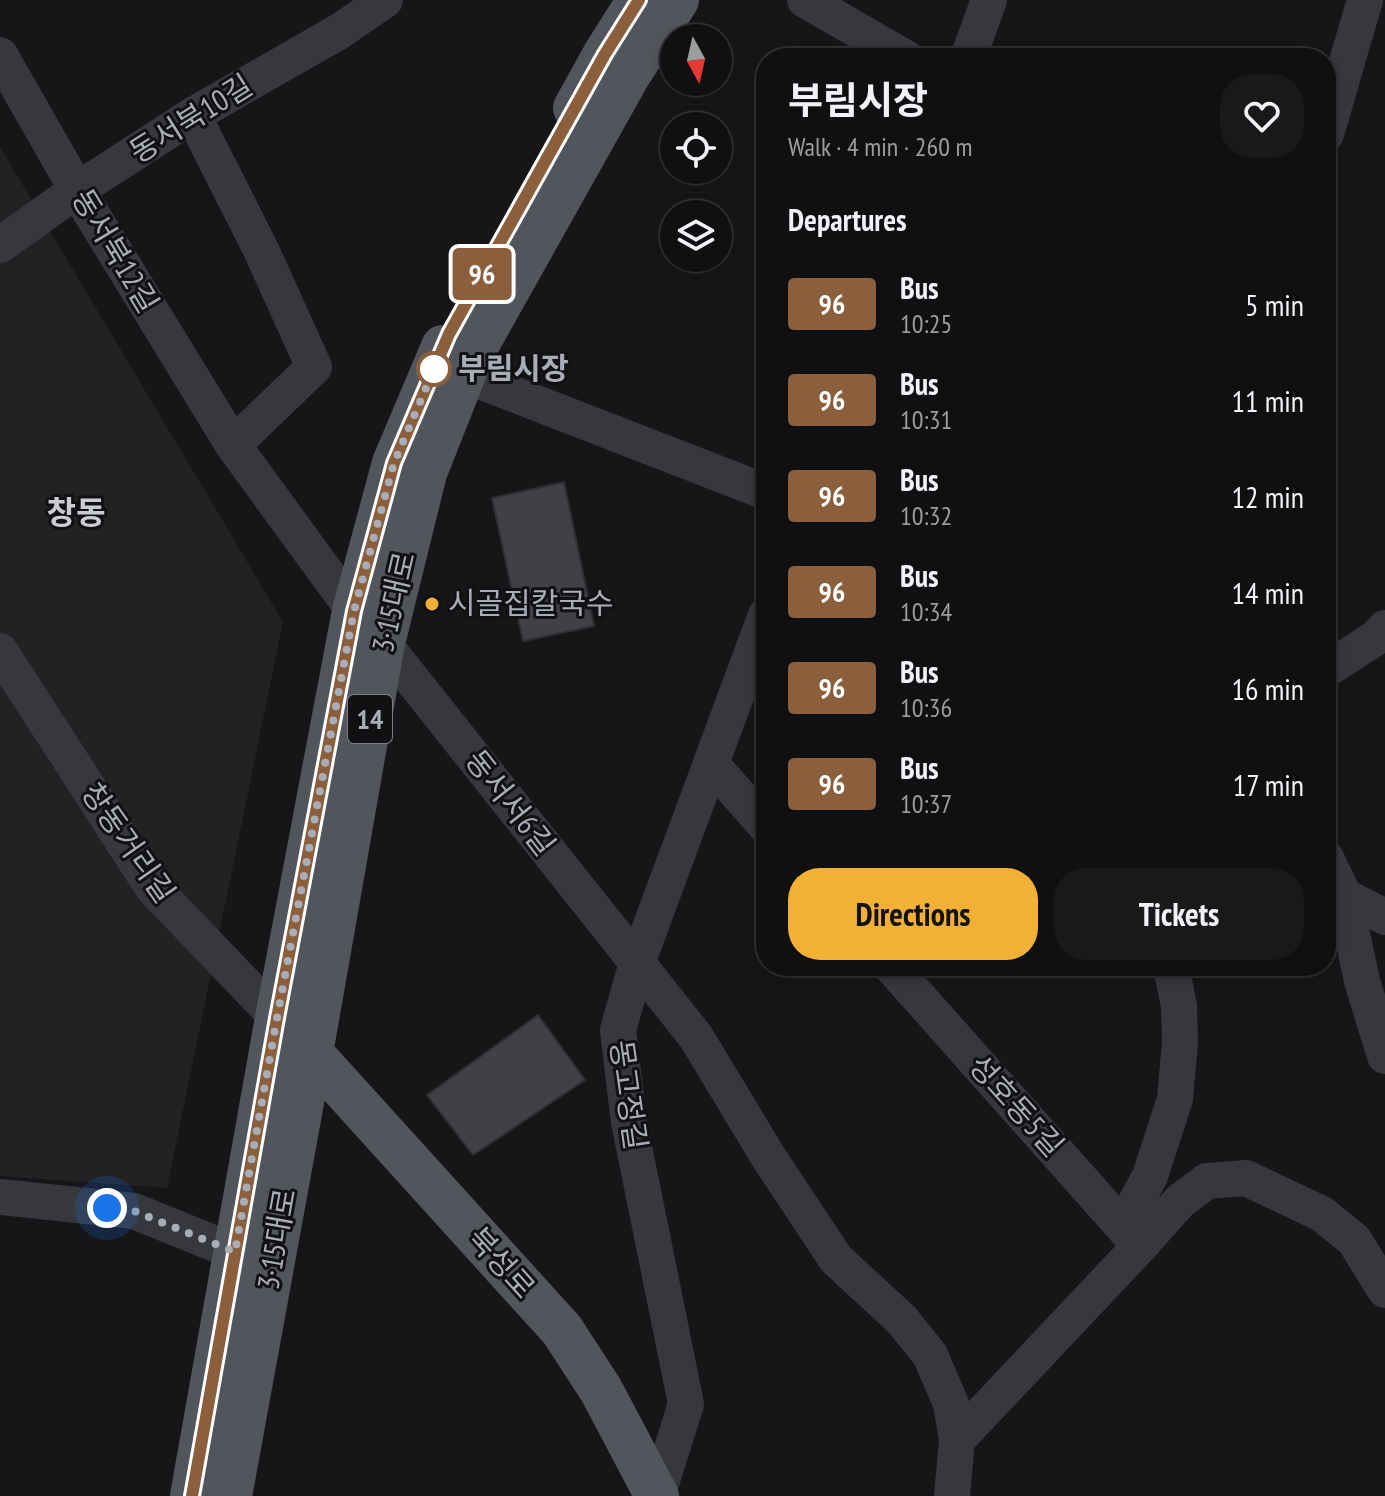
<!DOCTYPE html>
<html lang="en">
<head>
<meta charset="utf-8">
<style>
	:root { --surface:#101012; --page:#19191b; --text:#f1f3f6; --muted:#9c9d9f; --line:#303032; --accent:#f2b134 }
	body { margin:0; font-family:"PT Sans Narrow","Noto Sans KR",sans-serif; background:var(--page); color:var(--text); height:100vh; display:flex; flex-direction:column; font-size:30px; white-space:nowrap }
	* { box-sizing:border-box; margin:0 }
	p { font-size:26px; color:var(--muted) }
	.icon { flex:none; width:44px; height:44px; fill:none; stroke:currentColor; stroke-width:2; stroke-linecap:round; stroke-linejoin:round }
	.map { position:relative; flex:1; overflow:hidden }
	.side { position:absolute; left:756px; top:48px; width:580px; height:928px; display:flex; flex-direction:column; background:var(--surface); border-radius:32px; box-shadow:0 4px 12px #0003,0 0 0 2px var(--line) }
	.side>* { flex:none }
	.badge { padding:0 16px; border-radius:6px; font-size:28px; line-height:52px }
	.needle { width:52px; rotate:172deg }
	.fabs { position:absolute; left:660px; top:24px; display:grid; gap:16px }
	.fabs a { display:grid; place-items:center; width:72px; height:72px; border-radius:50%; background:var(--surface); box-shadow:0 4px 12px #0003,0 0 0 2px var(--line); font-size:40px }
	.you { position:absolute; width:40px; height:40px; margin:-20px; border:6px solid #fff; border-radius:50%; background:#1a73e8; box-shadow:0 0 0 12px #1a73e833 }
	.map>.badge { position:absolute; translate:-50% -50%; box-shadow:0 0 0 4px #fff }
	h2 { padding:0 32px; font-size:30px; line-height:72px }
	.round { display:grid; place-items:center; flex:none; width:84px; height:84px; border-radius:32px; background:var(--page) }
	.summary { display:flex; align-items:center; justify-content:space-between; height:136px; padding:0 32px }
	h1 { font-size:38px; font-weight:700; line-height:60px }
	.action { display:flex; gap:16px; margin-top:auto; padding:16px 32px }
	.action a { flex:1; height:92px; border-radius:32px; background:var(--accent); color:#111; font-size:32px; font-weight:700; line-height:92px; text-align:center }
	.action a+a { background:var(--page); color:var(--text) }
	ul { padding:0; list-style:none }
	li { display:flex; align-items:center; gap:24px; height:96px; padding:0 32px }
	li div { flex:1 }
	li b { display:block; font-size:30px }
	li em { font-style:normal }
	li .badge { min-width:88px; font-weight:700; text-align:center }
	.map>svg:first-child { display:block }
</style>
</head>
<body>
<div class="map">
<svg width="1385" height="1496" viewBox="0 0 1385 1496">
	<rect width="100%" height="100%" fill="#161618"/>
	<path fill="#222225" d="M0,147L283,622L167,1188L0,1176Z"/>
	<path fill="#404145" stroke="#303034" stroke-width="2" d="M564,482L594,626L523,641L492,498Z
		M538,1015L585,1080L473,1155L427,1095Z"/>
	<g fill="none" stroke-linecap="round" stroke-linejoin="round">
		<path stroke="#37383d" stroke-width="36" d="M805,0L906,58
			M0,55L77,190L233,445L354,611
			M968,58L989,0
			M193,115L262,252L314,367L233,445
			M1326,134L1365,0
			M0,245L77,190L193,115L340,31L385,0
			M464,375L766,492
			M383,643L696,1037L769,1158L836,1259L902,1320L930,1355L951,1404L957,1440L952,1496
			M0,651L153,888L291,1032
			M1326,670L1377,637L1385,628
			M712,765L766,826
			M1326,858L1344,896L1385,917
			M1344,896L1362,981L1385,1056
			M891,966L1140,1246
			M0,1197L134,1211L235,1252
			M1123,1226L1150,1176L1175,1099L1180,1042L1179,1006L1171,966
			M957,1440L1140,1246L1180,1201L1207,1181L1246,1178L1322,1214L1354,1240L1385,1290
			M657,1496L686,1404L629,1122L618,1030L637,963L766,615"/>
		<path stroke="#53555c" stroke-width="44" d="M575,108L605,54L639,0
			M311,1053L562,1330L601,1390L657,1496
			M192,1496L277,1018L354,611L394,463L443,347
			M230,1496L311,1053L383,643L425,473L472,354L629,74L677,0"/>
	</g>
	<g fill="none" stroke-linecap="round" stroke-linejoin="round">
		<defs>
			<path id="line" d="M192,1496L277,1018L354,611L394,463L449,334L605,54L639,0"/>
		</defs>
		<use href="#line" stroke="#fff" stroke-width="18"/>
		<use href="#line" stroke="#8b5e3c" stroke-width="12"/>
		<path stroke="#a8adb8" stroke-width="8" stroke-dasharray="0 14.4" d="M107,1208L134,1211L235,1252L277,1018L354,611L394,463L438,360L434,369"/>
	</g>
	<circle fill="#fff" stroke="#8b5e3c" stroke-width="4" cx="434" cy="369" r="16"/>
	<circle fill="#f2b134" stroke="#111113" stroke-width="3" cx="432" cy="604" r="8"/>
	<g text-anchor="middle" stroke-width="6" stroke-linejoin="round" paint-order="stroke">
		<rect fill="#111113" stroke="#7b7e86" stroke-width="2" x="348" y="695" width="44" height="48" rx="6"/>
		<g font-size="28" font-weight="bold" fill="#a8adb8">
			<text x="370" y="729">14</text>
		</g>
		<g font-size="30" fill="#a8adb8" stroke="#111113">
			<text transform="translate(191 119) rotate(-32)" y="10">동서북10길</text>
			<text transform="translate(115 251) rotate(59)" y="10">동서북12길</text>
			<text transform="translate(394 602) rotate(-77)" y="10">3·15대로</text>
			<text transform="translate(510 803) rotate(52)" y="10">동서서6길</text>
			<text transform="translate(128 843) rotate(55)" y="10">창동거리길</text>
			<text transform="translate(628 1095) rotate(82)" y="10">몽고정길</text>
			<text transform="translate(1016 1106) rotate(48)" y="10">성호동5길</text>
			<text transform="translate(277 1239) rotate(-80)" y="10">3·15대로</text>
			<text transform="translate(501 1263) rotate(48)" y="10">북성로</text>
		</g>
		<g font-size="30" font-weight="bold" fill="#a8adb8" stroke="#111113" text-anchor="start">
			<text x="458" y="379">부림시장</text>
		</g>
		<g font-size="30" fill="#a8adb8" stroke="#111113" text-anchor="start">
			<text x="448" y="614">시골집칼국수</text>
		</g>
		<g font-size="32" font-weight="bold" fill="#c9ccd4" stroke="#111113">
			<text x="76" y="524">창동</text>
		</g>
	</g>
</svg>
<div class="fabs">
<a><svg class="needle" viewBox="-14 -14 28 28"><path d="M0-13l5 13h-10z" fill="#e53935"/><path d="M0 13l5-13h-10z" fill="#9c9d9f"/></svg></a>
<a><svg class="icon" aria-label="locate" viewBox="0 0 24 24"><circle cx="12" cy="12" r="6"/><path d="M12 2v4M12 18v4M2 12h4M18 12h4"/></svg></a>
<a><svg class="icon" aria-label="layers" viewBox="0 0 24 24"><path d="M12 4l9 5-9 5-9-5zM3 14l9 5 9-5"/></svg></a>
</div>
<div class="you" style="left:107px;top:1208px"></div>
<b class="badge" style="left:482px;top:274px;background:#8b5e3c;color:#fff">96</b>
<section class="side">
<div class="summary"><div><h1>부림시장</h1><p>Walk · 4 min · 260 m</p></div><a class="round"><svg class="icon" aria-label="heart" viewBox="0 0 24 24"><path d="M12 20l-8-8c-3-5 5-10 8-4 3-6 11-1 8 4z"/></svg></a></div>
<h2>Departures</h2>
<ul>
<li><span class="badge" style="background:#8b5e3c;color:#fff">96</span><div><b>Bus</b><p>10:25</p></div><em>5 min</em></li>
<li><span class="badge" style="background:#8b5e3c;color:#fff">96</span><div><b>Bus</b><p>10:31</p></div><em>11 min</em></li>
<li><span class="badge" style="background:#8b5e3c;color:#fff">96</span><div><b>Bus</b><p>10:32</p></div><em>12 min</em></li>
<li><span class="badge" style="background:#8b5e3c;color:#fff">96</span><div><b>Bus</b><p>10:34</p></div><em>14 min</em></li>
<li><span class="badge" style="background:#8b5e3c;color:#fff">96</span><div><b>Bus</b><p>10:36</p></div><em>16 min</em></li>
<li><span class="badge" style="background:#8b5e3c;color:#fff">96</span><div><b>Bus</b><p>10:37</p></div><em>17 min</em></li>
</ul>
<div class="action"><a>Directions</a><a>Tickets</a></div>
</section>
</div>
</body>
</html>
